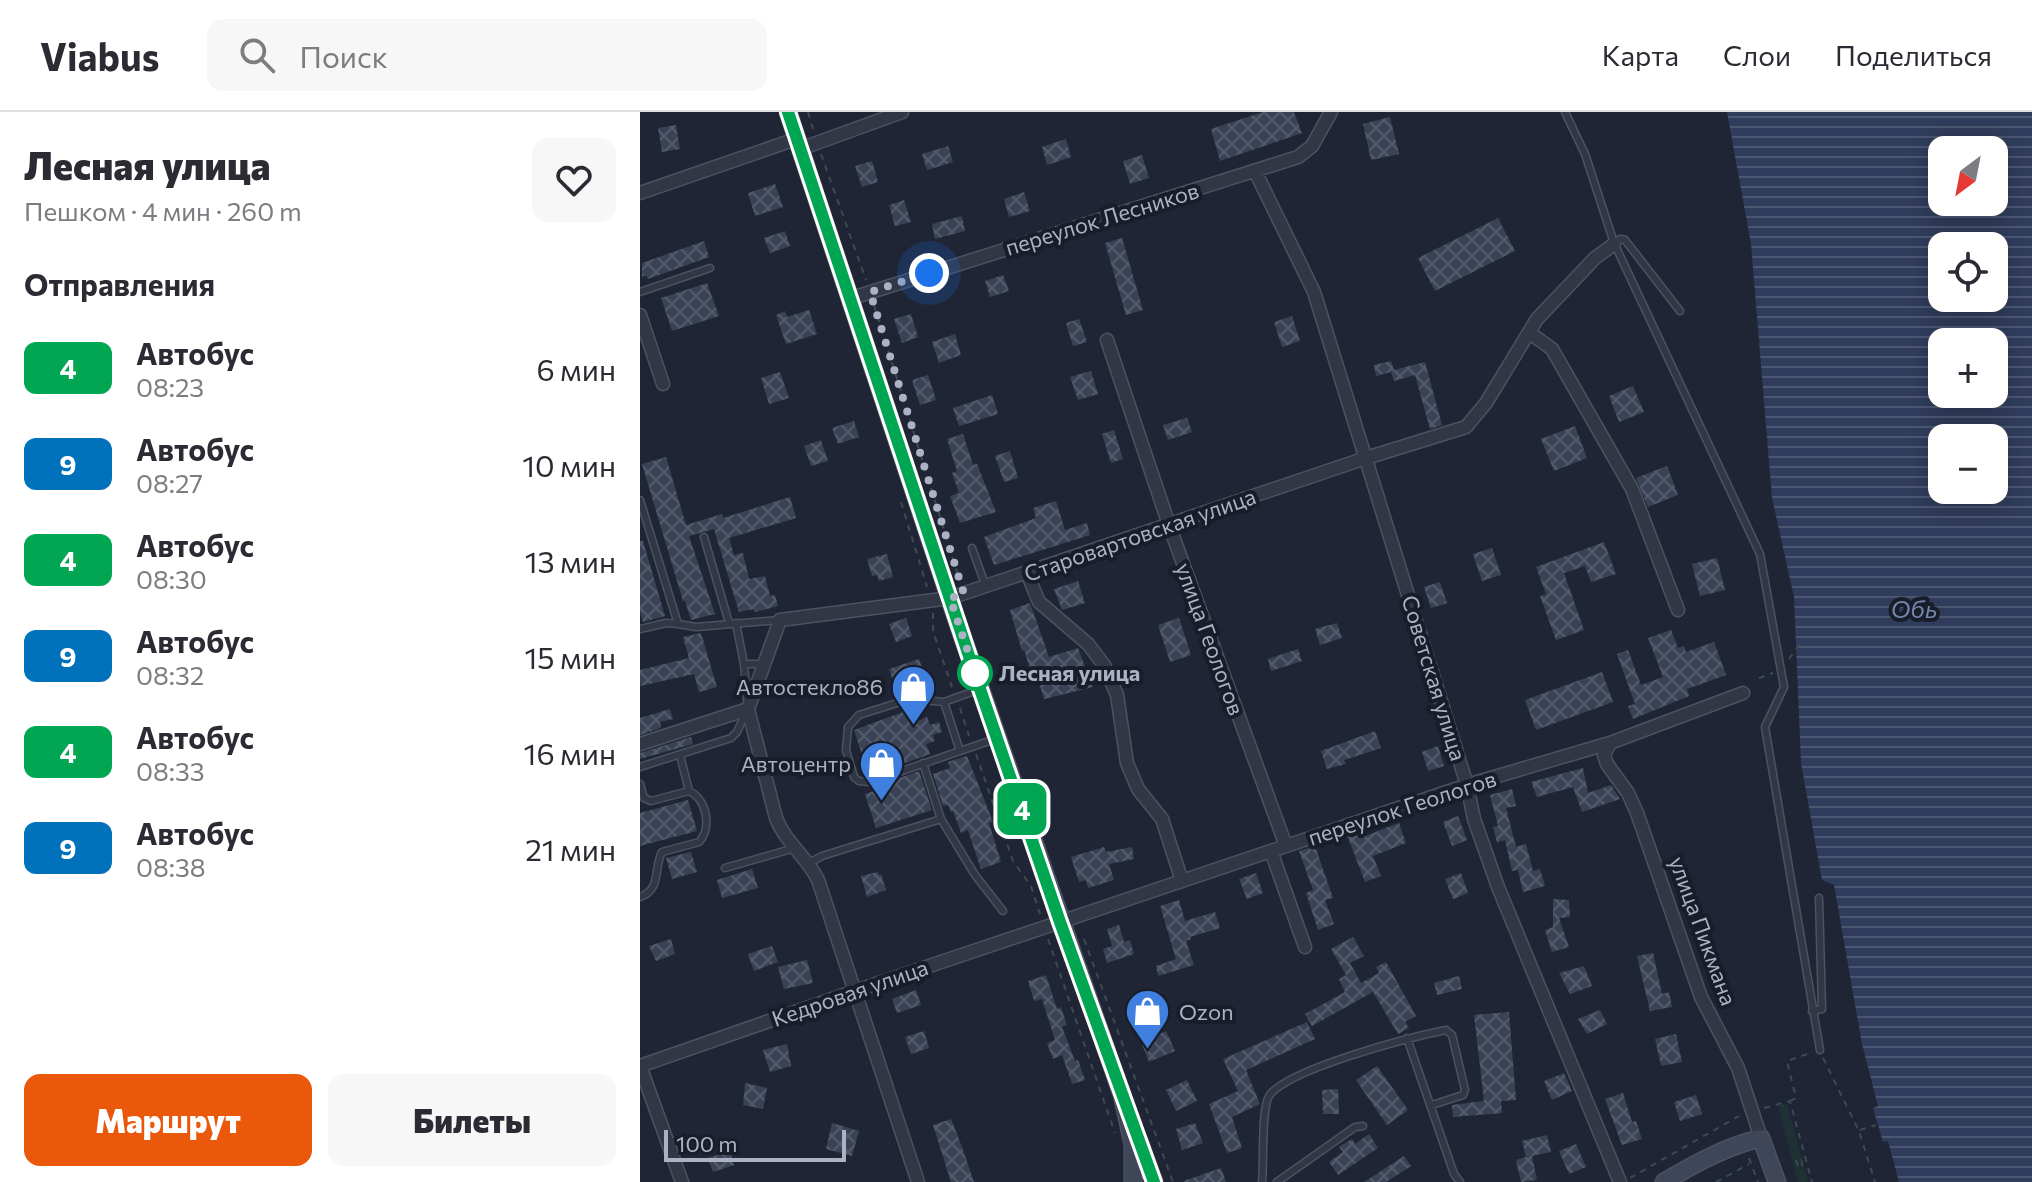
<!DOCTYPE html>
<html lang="ru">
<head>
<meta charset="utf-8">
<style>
	:root { --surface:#fff; --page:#f7f7f7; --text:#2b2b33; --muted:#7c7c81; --line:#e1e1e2; --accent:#ea580c }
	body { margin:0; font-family:Commissioner,sans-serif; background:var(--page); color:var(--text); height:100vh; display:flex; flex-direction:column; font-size:30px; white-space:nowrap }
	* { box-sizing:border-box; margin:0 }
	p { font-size:26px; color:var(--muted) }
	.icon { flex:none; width:44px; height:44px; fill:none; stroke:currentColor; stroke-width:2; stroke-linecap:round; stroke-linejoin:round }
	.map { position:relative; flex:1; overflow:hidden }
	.sheet { display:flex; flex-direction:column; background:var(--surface); width:640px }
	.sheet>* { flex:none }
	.badge { padding:0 16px; border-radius:12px; font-size:28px; line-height:52px }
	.needle { width:52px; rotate:212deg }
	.fabs { position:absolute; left:1288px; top:24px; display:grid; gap:16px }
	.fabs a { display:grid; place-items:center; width:80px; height:80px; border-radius:16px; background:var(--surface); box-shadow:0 4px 20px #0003; font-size:40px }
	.scale { position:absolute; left:24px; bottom:20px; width:182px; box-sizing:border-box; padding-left:8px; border:4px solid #acb1c3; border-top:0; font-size:22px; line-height:28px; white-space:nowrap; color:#acb1c3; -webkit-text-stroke:6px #181d2a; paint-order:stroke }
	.you { position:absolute; width:40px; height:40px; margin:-20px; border:6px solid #fff; border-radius:50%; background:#1a73e8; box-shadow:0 0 0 12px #1a73e833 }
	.map>.badge { position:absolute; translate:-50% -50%; box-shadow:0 0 0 4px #fff }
	h2 { padding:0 24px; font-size:30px; line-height:72px }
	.round { display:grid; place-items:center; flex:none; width:84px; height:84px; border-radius:16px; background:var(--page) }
	.overview { display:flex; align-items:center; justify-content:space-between; height:136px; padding:0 24px }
	h1 { font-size:38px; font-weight:800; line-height:60px }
	.cta { display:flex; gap:16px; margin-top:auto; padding:16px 24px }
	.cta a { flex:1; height:92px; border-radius:16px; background:var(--accent); color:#fff; font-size:32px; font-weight:800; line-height:92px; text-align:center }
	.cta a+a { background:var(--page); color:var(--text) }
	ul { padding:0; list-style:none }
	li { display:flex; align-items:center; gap:24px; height:96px; padding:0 24px }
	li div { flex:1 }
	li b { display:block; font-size:30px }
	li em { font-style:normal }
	li .badge { min-width:88px; font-weight:700; text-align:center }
	header { display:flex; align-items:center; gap:48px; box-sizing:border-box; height:112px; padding:0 40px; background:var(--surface); border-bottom:2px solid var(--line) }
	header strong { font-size:38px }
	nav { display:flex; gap:44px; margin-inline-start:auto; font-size:28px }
	.search { width:560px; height:72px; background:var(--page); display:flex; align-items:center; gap:20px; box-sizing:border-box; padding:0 28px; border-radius:16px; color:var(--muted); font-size:30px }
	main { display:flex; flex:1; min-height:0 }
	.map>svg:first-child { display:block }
</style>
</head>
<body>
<header>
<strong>Viabus</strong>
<div class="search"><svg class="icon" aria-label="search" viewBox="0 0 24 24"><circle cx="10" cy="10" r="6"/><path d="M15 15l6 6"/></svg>Поиск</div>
<nav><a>Карта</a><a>Слои</a><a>Поделиться</a></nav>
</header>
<main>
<section class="sheet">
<div class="overview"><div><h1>Лесная улица</h1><p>Пешком · 4 мин · 260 m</p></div><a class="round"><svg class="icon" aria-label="heart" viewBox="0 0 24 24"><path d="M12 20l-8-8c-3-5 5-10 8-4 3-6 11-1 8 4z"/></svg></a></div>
<h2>Отправления</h2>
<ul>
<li><span class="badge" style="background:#00a651;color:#fff">4</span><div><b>Автобус</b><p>08:23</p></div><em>6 мин</em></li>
<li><span class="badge" style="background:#0072bc;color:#fff">9</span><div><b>Автобус</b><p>08:27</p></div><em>10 мин</em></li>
<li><span class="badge" style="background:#00a651;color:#fff">4</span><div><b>Автобус</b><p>08:30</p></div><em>13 мин</em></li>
<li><span class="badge" style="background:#0072bc;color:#fff">9</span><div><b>Автобус</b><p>08:32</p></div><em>15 мин</em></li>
<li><span class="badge" style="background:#00a651;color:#fff">4</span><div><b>Автобус</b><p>08:33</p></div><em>16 мин</em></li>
<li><span class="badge" style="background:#0072bc;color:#fff">9</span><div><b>Автобус</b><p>08:38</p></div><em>21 мин</em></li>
</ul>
<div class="cta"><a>Маршрут</a><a>Билеты</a></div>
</section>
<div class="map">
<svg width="1392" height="1070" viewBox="0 0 1392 1070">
	<defs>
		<pattern id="grass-tufts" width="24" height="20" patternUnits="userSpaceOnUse" patternTransform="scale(2)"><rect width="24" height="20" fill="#203136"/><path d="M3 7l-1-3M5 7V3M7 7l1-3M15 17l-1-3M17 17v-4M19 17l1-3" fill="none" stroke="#3e4c51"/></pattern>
		<pattern id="water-rules" width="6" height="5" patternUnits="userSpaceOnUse" patternTransform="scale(2)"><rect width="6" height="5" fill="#303c5b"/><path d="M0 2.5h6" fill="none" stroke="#4b5671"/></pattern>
		<pattern id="building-cross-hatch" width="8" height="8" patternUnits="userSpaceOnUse" patternTransform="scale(2)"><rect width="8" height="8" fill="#3a4256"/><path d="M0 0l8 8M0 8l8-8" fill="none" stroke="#545b6d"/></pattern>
	</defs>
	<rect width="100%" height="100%" fill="#1f2535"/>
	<path fill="url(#grass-tufts)" d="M1147,992L1168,1070H1158L1138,994Z"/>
	<path fill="url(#water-rules)" fill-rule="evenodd" d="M1087,0H1392V1070H1259L1248,1029L1243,1030L1233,996L1238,994L1222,932L1194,773L1182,768L1161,651L1154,485L1132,386L1111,132ZM1302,38H1354V90H1302ZM1302,134H1354V186H1302ZM1302,230H1354V282H1302ZM1302,326H1354V378H1302Z"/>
	<path fill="url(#building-cross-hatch)" d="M623,0H654L662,21L580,49L571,17Z
		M750,5L759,42L731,48L723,12Z
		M36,13L40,37L22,40L18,16Z
		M426,27L431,45L407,53L402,35Z
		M308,34L313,50L287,58L282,42Z
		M502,43L509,66L490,72L483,49Z
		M232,49L238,70L222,75L215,54Z
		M135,72L143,95L115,104L108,81Z
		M384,80L390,99L369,105L364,87Z
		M264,88L271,110L255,114L249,93Z
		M322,104L325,119L295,127L292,112Z
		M858,106L875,139L795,179L778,146Z
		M145,119L150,134L130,141L124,126Z
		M482,126L503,198L486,203L465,131Z
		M64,129L69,145L8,167L6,163L2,165V151Z
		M363,163L369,179L350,185L345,169Z
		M67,171L79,204L32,219L21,186Z
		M169,198L177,222L146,232L136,203L145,199L147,205Z
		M271,202L278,225L262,231L254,207Z
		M652,204L660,229L642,235L634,210Z
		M439,207L447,230L433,234L426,211Z
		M315,222L321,243L299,251L292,230Z
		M751,249L754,258L785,250L802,313L790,317L775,263L754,269L751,260L736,264L734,253Z
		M451,259L458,282L438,288L430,265Z
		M140,260L149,286L129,292L121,266Z
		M288,263L296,288L280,293L272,268Z
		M993,274L1004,300L979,310L969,284Z
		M352,283L358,302L319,314L313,296Z
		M547,306L552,320L528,328L523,313Z
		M214,309L219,325L198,332L192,316Z
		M935,314L947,346L914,359L901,327Z
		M474,318L483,347L471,351L462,322Z
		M323,322L333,353L337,352L356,400L320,411L310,384L319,381L312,361L317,359L307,327Z
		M181,328L188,349L171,354L164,334Z
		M370,339L378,366L364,370L355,344Z
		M26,345L46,413L82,402L83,406L150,385L156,406L89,426L94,443L103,441L109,467L125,464L130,484L135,483L138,494L115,500L114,497L99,500L74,417L49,424L75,502L51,508L45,489H43L2,352Z
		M1027,354L1038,383L1008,395L996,366Z
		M416,389L425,418L447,411L450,423L354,453L344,425L396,406L393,396Z
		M0,429H3L25,504L3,510L0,500Z
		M964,430L976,462L951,470L945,454L924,461L944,518L916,528L900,484L906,482L896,455Z
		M852,436L861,463L842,469L833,442Z
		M247,442L253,465L239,469L237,463L232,464L227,447Z
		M1077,446L1085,478L1060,484L1052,452Z
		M438,469L445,491L422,498L414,477Z
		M800,470L807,491L791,496L784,475Z
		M390,491L409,545L438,536L453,575L404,587L397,564L393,566L384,538L382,539L370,498Z
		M266,506L272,524L256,530L249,512Z
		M539,506L551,543L530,550L518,513Z
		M697,511L702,526L680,533L675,517Z
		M1031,518L1038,536L1044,534L1046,540L1074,530L1086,563L1047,577L1049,584L993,607L988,594L995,592L977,542L988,538L1001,573L1023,565L1008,526Z
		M61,521L77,575L59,580L54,562L0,574V558L49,546L43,525Z
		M658,537L662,549L631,559L628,547Z
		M279,547L287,570L257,580L249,557Z
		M962,560L973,590L896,618L885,588Z
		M274,596L278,609L287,605L290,613L299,610L302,620L293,623L295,629L286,632L290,642L229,664L214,618Z
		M30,597L33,607L20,610L21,616L0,623V606Z
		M735,619L741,636L704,648L706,652L687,657L681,639Z
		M51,625L53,632L0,647V641Z
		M798,634L804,654L788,659L782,640Z
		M327,644L353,710L349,711L361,750L341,757L328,718L321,721L313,699L311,700L308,693L303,694L293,662L310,656L308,650Z
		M943,656L948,681L971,673L980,687L942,700L933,675L897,685L891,670Z
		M279,659L292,698L236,716L225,682L234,679L232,676Z
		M872,677L876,694L866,696L876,735L886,732L893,759L900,757L905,774L883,780L878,758L872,759L865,728L857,730L853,715L858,714L850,683Z
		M48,688L57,719L0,734V701Z
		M818,704L827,728L812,734L803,710Z
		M759,711L766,731L733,744L741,764L725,770L707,723L723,718L725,724Z
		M675,734L693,786L685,788L694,812L678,818L666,781L673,778L659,739Z
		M464,735L466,740L492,735L494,747L469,752L474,768L448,776L446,768L439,770L431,745Z
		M51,740L57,760L32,767L26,746Z
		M112,757L118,776L82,786L77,768Z
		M238,760L239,763L241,762L246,778L227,785L221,764Z
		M616,761L623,781L607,787L599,767Z
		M821,761L828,781L813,787L805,767Z
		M913,787L929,788L930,805L919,806L929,835L912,840L905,818L913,815Z
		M539,788L545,809L575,800L580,816L550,825L551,827L546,829L554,853L518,864L516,854L536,847L520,794Z
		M479,813L484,830L490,828L494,842L467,851L463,837L472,834L467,817Z
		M713,825L724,844L710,851L721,871L739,861L736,855L746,850L776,904L765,910L769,916L758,922L733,880L672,914L665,902L705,880L699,867L706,863L691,837Z
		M31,827L35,842L16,849L9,834Z
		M132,834L138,850L114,859L108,842Z
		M1013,841L1022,882L1029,880L1032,895L1010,899L997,844Z
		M167,848L173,871L144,877L138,855Z
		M944,854L952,874L930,882L919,861Z
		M406,863L417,897L421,895L427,913L422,915L435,949L438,948L445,968L432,972L422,943L413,947L407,931L415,928L402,887L394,889L388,869Z
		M819,864L822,877L797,883L794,871Z
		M276,878L281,893L257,901L252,887Z
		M960,898L967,912L947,922L938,907Z
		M869,900L876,988L861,989L862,1001L813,1005L812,993L844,989L834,903Z
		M667,910L675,927L606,958L620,992L592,1005L602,1036L587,1041L569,992L598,979L583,947Z
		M284,919L289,936L271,942L265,925Z
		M526,919L535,939L509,950L501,930Z
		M1036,922L1042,950L1021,954L1015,927Z
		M147,932L151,954L130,960L123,938Z
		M737,954L768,998L747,1013L716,968Z
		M924,961L932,979L912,988L904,969Z
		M547,968L557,989L536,999L526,978Z
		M105,971L127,976L123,997L103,993Z
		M698,977L699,1002H683L682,978Z
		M983,981L992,1010L996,1009L1002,1027L982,1033L965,987Z
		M1056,983L1062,1002L1040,1009L1034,990Z
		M311,1007L322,1035L334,1070H311L293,1013Z
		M192,1011L219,1019L212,1044L186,1037Z
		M555,1011L563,1031L542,1038L536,1017Z
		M729,1022L738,1036L698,1063L689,1050L703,1040L699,1035L712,1027L715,1032Z
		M907,1023L911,1040L892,1044L897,1068L881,1070L876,1048L886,1045L882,1029Z
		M936,1032L946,1055L929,1062L919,1039Z
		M90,1039L94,1053L73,1060L68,1046Z
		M764,1044L771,1054L746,1070H724Z
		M581,1056L586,1070H544V1069Z"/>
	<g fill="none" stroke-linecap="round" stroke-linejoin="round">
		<defs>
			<path id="lane" d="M925,0L945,42L974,131L1120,442L1144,575L1125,615L1180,938
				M974,132L980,127L985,128L1040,199
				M0,180L70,156
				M0,388L38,512L56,515L140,508
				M64,425L89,511
				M332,436L346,475
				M96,511L104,552H124
				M0,517L26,511L38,512
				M104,552L107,587
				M340,577L304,590L270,587L219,603L208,615L206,638L214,665L219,669L230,670L355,627
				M304,590L320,639
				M283,651L301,707L335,763L363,799
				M0,655L91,626L97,620L107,598
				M0,672L4,686L11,689L49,679
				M169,751L182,744L301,707
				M85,756L155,736
				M0,785C22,777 13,757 22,740L59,730C72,716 67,687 49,679L40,643
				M1172,899L1182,897L1179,786
				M767,926L814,1062L820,1070
				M622,1070C624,1052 621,997 629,984C647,957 771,925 806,918L812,923L825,978L823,983L792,993
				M637,1070L715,1015L723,1014"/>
			<path id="street" d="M160,37L262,0
				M615,59L674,180L827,673L834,707L858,775L980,1070
				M0,81L156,27
				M212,186L658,45L672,34L691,0
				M0,203L23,272
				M890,221L912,237L992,377L1038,498
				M467,228L529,413L646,734
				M387,461L399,490L448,532L464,553L477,583L487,651L498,677L522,707L542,769
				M108,597L140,508L310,486L726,346L826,315L846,291L897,207L955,146L974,132
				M108,597L136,706C145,730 167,745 178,768L278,1070
				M970,631L964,643L967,652L988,681L997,701L1061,885L1098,956L1121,1026
				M0,632L108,597
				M631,739L665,835
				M0,954L215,879L827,673L970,631L1103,581
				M0,954L42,1070"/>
			<path id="secondary" d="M148,0L317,509L482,983L493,1033V1070
				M499,1029L514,1070
				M1024,1070C1056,1051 1085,1035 1121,1026L1137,1070"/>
		</defs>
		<use href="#lane" stroke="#4d5261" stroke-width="9"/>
		<use href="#street" stroke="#4d5261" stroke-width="15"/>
		<use href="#secondary" stroke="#4d5261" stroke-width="19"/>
		<path stroke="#3b4c51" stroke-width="2" stroke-dasharray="6 6" stroke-linecap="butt" d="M168,0L173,17
			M181,42L226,168
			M234,193L319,466
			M261,390L287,475
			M293,501V519L312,575
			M1149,547L1164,526
			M1119,566L1133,561
			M320,596L329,624
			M336,642L373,749L391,774L400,802
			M408,827L475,1021
			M444,827L533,1070
			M1183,946L1219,1019L1235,1070
			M1150,989L1156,986L1147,949L1170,941
			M1124,996L1150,989L1172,1070
			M1220,1018L1236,1013
			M1109,1046L1118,1070
			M990,1066L1099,1004
			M1076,1070L1109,1052"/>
		<use href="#lane" stroke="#323746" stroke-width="6"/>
		<use href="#street" stroke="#323746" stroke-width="12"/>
		<use href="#secondary" stroke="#404659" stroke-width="16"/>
	</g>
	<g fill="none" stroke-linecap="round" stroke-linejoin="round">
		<defs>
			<path id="line" d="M148,0L340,577L420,810L514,1070"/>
		</defs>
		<use href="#line" stroke="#fff" stroke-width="18"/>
		<use href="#line" stroke="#00a651" stroke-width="12"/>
		<path stroke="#acb1c3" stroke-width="8" stroke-dasharray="0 14.4" d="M289,161L230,180L324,482L310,486L335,561"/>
	</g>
	<defs>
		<symbol id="shop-pin" viewBox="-11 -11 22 30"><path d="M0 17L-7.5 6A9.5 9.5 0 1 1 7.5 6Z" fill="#3f7fe0" stroke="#181d2a"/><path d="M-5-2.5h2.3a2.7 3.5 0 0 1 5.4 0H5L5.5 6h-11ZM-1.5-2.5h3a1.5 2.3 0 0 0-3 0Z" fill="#fff"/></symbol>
	</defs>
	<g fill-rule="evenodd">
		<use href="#shop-pin" x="248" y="550" width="51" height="69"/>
		<use href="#shop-pin" x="216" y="626" width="51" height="69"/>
		<use href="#shop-pin" x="482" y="874" width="51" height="69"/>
	</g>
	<circle fill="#fff" stroke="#00a651" stroke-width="4" cx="335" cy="561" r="16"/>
	<g text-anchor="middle" stroke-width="8" stroke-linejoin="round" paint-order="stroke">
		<g font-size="22" fill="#acb1c3" stroke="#181d2a">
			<text transform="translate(462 107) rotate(-17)" y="8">переулок Лесников</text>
			<text transform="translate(500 423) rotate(-19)" y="8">Старовартовская улица</text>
			<text transform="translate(570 527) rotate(70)" y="8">улица Геологов</text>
			<text transform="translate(794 566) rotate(73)" y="8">Советская улица</text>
			<text transform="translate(762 696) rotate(-18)" y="8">переулок Геологов</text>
			<text transform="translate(1063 819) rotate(70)" y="8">улица Пикмана</text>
			<text transform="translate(210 881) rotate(-19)" y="8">Кедровая улица</text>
		</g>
		<g font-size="22" font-weight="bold" fill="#acb1c3" stroke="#181d2a" text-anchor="start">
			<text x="359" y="569">Лесная улица</text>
		</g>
		<g font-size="22" fill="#acb1c3" stroke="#181d2a" text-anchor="end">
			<text x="243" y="583">Автостекло86</text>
			<text x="211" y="660">Автоцентр</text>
			<text x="539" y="908" text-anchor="start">Ozon</text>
		</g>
		<g font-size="24" font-style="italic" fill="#7484ac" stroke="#181d2a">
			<text x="1274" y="506">Обь</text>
		</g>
	</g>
</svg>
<div class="fabs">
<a><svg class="needle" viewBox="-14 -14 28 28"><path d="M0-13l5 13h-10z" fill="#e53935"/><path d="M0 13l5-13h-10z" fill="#7c7c81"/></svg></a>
<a><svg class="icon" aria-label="locate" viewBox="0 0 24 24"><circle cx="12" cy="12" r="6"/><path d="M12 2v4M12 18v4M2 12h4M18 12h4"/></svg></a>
<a>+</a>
<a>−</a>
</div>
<div class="scale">100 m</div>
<div class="you" style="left:289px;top:161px"></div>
<b class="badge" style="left:382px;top:697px;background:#00a651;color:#fff">4</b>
</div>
</main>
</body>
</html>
